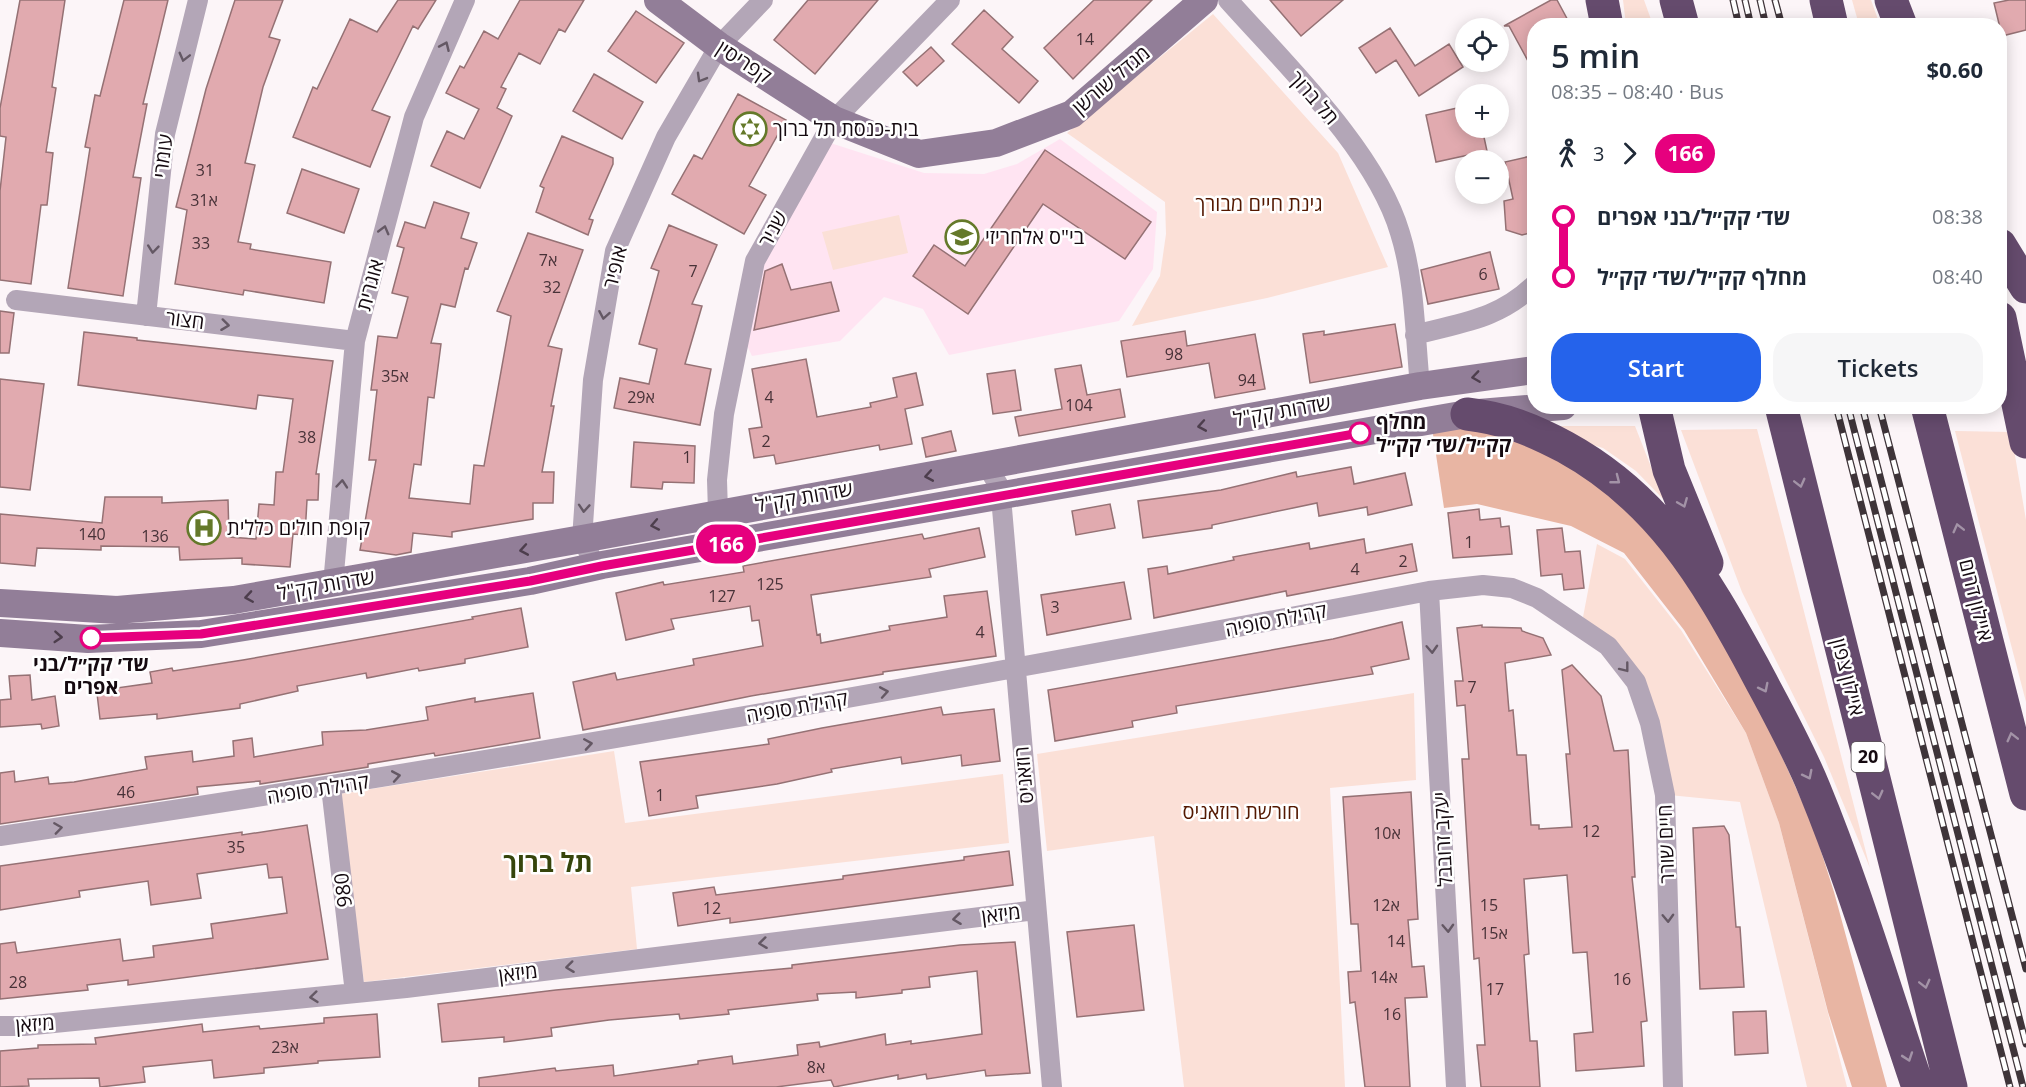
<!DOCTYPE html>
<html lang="en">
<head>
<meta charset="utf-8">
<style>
	:root { --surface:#fff; --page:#f6f6f7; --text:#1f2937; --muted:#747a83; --accent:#2563eb }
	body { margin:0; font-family:"Open Sans","Noto Sans Hebrew",sans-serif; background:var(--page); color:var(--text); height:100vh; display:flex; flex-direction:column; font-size:22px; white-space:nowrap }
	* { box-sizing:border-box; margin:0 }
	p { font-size:20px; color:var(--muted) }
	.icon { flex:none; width:33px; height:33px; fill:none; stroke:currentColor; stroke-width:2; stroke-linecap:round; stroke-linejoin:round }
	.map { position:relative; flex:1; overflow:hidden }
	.drawer { position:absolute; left:1527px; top:18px; width:480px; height:396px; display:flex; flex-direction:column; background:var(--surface); border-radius:24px; box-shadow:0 3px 15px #0003 }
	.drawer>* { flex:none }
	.badge { padding:0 12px; border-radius:20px; font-size:21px; line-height:39px }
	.fabs { position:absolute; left:1455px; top:18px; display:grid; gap:12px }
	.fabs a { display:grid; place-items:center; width:54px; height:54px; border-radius:50%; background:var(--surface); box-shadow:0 3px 15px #0003; font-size:30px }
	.map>.badge { position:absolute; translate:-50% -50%; box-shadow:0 0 0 3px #fff }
	.legs { display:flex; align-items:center; gap:9px; height:66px; padding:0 24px; font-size:20px }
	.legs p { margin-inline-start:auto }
	.summary { display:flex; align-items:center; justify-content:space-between; height:102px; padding:0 24px }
	h1 { font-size:33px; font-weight:600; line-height:45px }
	.action { display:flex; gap:12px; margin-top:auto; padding:12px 24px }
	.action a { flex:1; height:69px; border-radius:24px; background:var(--accent); color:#fff; font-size:24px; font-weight:600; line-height:69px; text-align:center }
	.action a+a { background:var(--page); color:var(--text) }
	ul { padding:0 24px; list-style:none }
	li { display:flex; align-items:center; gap:21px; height:60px; font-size:22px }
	li i { display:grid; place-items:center; width:9px; height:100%; margin:0 8px; background:currentColor }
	li i::after { content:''; width:15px; height:15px; margin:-8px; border:4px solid; border-radius:50%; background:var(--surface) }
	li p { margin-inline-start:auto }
	li:first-child i { background:linear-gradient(#0000 50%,currentColor 0) }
	li:last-child i { background:linear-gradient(currentColor 50%,#0000 0) }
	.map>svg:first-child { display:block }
</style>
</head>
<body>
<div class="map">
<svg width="2026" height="1087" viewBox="0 0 2026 1087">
	<rect width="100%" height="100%" fill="#fcf5f8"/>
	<path fill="#ffe4f2" d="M1060,139L1157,212L1153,269L1119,321L949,355L923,309L884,297L840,341L752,356L741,333L755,263L821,140L924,173L984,174L1017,164Z"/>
	<path fill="#fbe0d7" d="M1623,0H1644L1653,25H1626Z
		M1852,0H1871L1880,25H1859Z
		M1213,14L1338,153L1388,267L1267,298L1132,326L1160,276L1166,234L1165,202L1067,133Z
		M899,215L908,253L833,270L822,232Z
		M1558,426H1635L1664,500L1636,471L1603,448L1562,436Z
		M1757,429L1870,868L1824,757L1742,592L1681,430Z
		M1955,431L2011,432L2026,520V702Z
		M1597,544L1625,559L1681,630L1746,733L1779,823L1847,1087H1807L1740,802L1669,795L1619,649L1583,617Z
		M1414,693L1416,780L1330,788L1345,1087H1184L1154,836L1047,851L1037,754Z
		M614,751L625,823L1003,774L1009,843L631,887L637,949L364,982L339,794Z"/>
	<path fill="#e8b5a3" d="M1466,419L1573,465L1643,517L1745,674L1813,826L1834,892L1887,1087H1852L1828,1012L1779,823L1746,733L1684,630L1624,553L1571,526L1477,504L1444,508L1431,421Z"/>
	<path fill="#e1aaaf" stroke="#957174" stroke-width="1.5" d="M20,0H65L52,87L56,88L46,152L53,153L47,205H41L31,284L0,280V191L6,137L0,136V108Z
		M124,0H168L143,104H147L133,177L141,178L123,296L68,288L90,148L85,147L95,95L100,96Z
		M235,0H283L269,37L280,40L263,87L245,163L255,165L238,242L251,244L250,249L331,262L324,303L244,290L243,295L175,284L187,210L176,207L206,89Z
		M398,0H436L418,29L413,26L372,110L390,117L370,167L293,137L313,87L317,89L350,19L377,32Z
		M520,0H584L565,32L559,29L540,64L519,53L501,87L506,89L497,108L512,116L480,188L431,166L447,131L464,139L479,109L446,93L460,66L464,68L484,31L498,39Z
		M808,0H878L815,74L774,40Z
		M1094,0H1152L1073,79L1044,48Z
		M1270,0H1343L1301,36Z
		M1551,0H1557L1571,26H1534V72L1509,26H1504Z
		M2009,0H2026V30L2002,36L1994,3Z
		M984,10L1013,37L1002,49L1038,81L1019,103L952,44Z
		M636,11L684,43L656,83L608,51Z
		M1390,28L1415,66L1449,44L1463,67L1419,96L1396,60L1376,73L1359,48Z
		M931,47L944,61L917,86L903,72Z
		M594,74L643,102L622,139L573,111Z
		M738,94L786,120L749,186L766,195L744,234L672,194L694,155L702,159Z
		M1466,106V128H1482L1487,151L1436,162L1426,115Z
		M562,136L613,158V164L589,219L593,220L588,235L536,212L544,188L540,186Z
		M1045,150L1151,222L1125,259L1043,204L968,314L913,276L934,245L965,266Z
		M1531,156L1534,177V232L1522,235L1506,230L1504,201L1513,199L1505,162Z
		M302,169L359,189L344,233L287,213Z
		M434,202L469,213L461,238L477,243L468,269L465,268L455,307L441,304L431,343L441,344L434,398L428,397L421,465L414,464L409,498L470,504L474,465L484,466L511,316L497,311L528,233L583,250L548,346L562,349L551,406H554L542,472H554L553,503H533V519L452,532V537L413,533L411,552L396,555L360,550L376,460H369L377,390H371L378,336L397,338L408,297L392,293L404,248L397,246L405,222L425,228Z
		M669,225L717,245L692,304L702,306L685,364L711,369L700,425L614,408L620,378L649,384L657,349L639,344L659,271L651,268Z
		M1490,252L1499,289L1428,304L1421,270Z
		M782,264L791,290L831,282L839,311L754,330L765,271Z
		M0,311L14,313L9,353H0Z
		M1395,324L1402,367L1310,383L1303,334L1324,331V335Z
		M1185,331L1187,346L1255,334L1265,389L1215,398L1209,363L1127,377L1121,341Z
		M84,332L137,338V340L333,361L316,474H319L318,500H307L305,535L293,534L290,567L242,564V558L180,560L179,547L101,546V550L37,548L35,566L0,563V514L102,523L105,497H162V503L228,500L229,537L256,539L259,504L274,505L276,472H283L293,399L258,395L256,409L78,385Z
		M806,359L817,417L871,407L870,403L897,397L893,378L916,373L923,405L905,409L912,444L880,450L879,445L776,464L774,455L754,458L749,429L762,427L752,369Z
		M1081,365L1087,395L1120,389L1125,417L1019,436L1015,417L1062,409L1055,369Z
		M1015,370L1021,410L993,414L987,374Z
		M0,379L44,384L30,490L0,487Z
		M951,431L956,451L926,457L922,438Z
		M634,442L695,446L694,483L663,482L662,489L631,487Z
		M1351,467L1354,484L1405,473L1412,505L1368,515L1367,507L1319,516L1317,503L1212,525V528L1143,538L1138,501L1221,490L1296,472L1297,477Z
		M1110,504L1115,528L1076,535L1072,511Z
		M1479,509L1480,520L1500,518L1501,527L1509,526L1512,554L1453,558L1448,513Z
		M979,528L985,557L929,569L931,577L811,595L817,635L820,634L821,643L890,630L889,626L947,617L944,596L987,591L996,656L883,672V674L751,696L583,730L573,682L615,673L617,680L694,665L693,659L763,646L759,620L752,621L750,606L671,619L674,629L626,640L616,593L663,582L664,585L744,572L743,566L922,534L924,539Z
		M1562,528L1565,552L1580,551L1584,588L1564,590L1562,574L1541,576L1537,530Z
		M1364,539L1366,553L1412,544L1417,571L1287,596L1286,591L1154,618L1148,569L1167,566L1168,574L1234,560L1233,557L1309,543L1310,549Z
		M1124,582L1131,619L1047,635L1041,595Z
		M521,608L528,647L465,659V663L419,671L418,668L367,678L366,673L297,686L298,691L240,704V708L157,719V714L100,719L96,685L116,683L117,688L152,683L150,672L172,668L173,671L243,660L473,619L472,617Z
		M1402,622L1409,659L1371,667L1373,674L1176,706L1177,713L1132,721L1133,727L1055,741L1048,690L1333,639Z
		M1482,625V627L1521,628L1522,631L1543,638L1551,655L1505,663L1509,711L1513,710L1517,755H1526L1531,825H1539V829L1572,827L1566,754H1570L1562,670L1572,665L1601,696L1614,751L1628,750L1635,877H1632L1647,1021L1641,1022L1644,1066L1576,1071L1574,1034L1593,1032L1587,952L1573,953L1567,875L1524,879L1529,954L1524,955L1530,1041H1537L1540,1087H1481L1477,1045H1485L1479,958L1474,959L1462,759H1469L1465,705L1457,706L1455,681H1463L1457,628Z
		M30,675L32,700L55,696L59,726L42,729L41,724L0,727V700L11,699L9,676Z
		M533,693L540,738L435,756L434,753L368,764V767L260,784V781L197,787L198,794L0,824V773L14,771L15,782L48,777L49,784L74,782L147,769L145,757L192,751L193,762L234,756L233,741L252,738L254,757L323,745L322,732L366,730L428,720L426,707L475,698V702Z
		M941,707L943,715L994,709L1000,761L962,766L961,755L902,764L901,757L831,769L832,772L777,784L696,796L698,808L649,816L640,762L769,744L768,739L822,728Z
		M1411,792L1418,919L1408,920L1412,967L1424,966L1427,997L1405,998L1410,1087H1365L1355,1002L1350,1003L1348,972L1361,971L1358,924H1351L1343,797Z
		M307,825L328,959L128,985V980L87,985L88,990L0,999V944L15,942L17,953L120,939L123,961L154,957L153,946L213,938L211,924L287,913L282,877L269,878L267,864L197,874L201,898L151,905L148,881L79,891L80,897L0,910V866L242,832V835Z
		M1724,826L1729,835L1736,927H1740L1744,987L1700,989L1693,828Z
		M1009,851L1013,885L730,923V918L678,926L673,893L714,887L716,895L843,879V876L964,860V857Z
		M1134,925L1144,1010L1077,1017L1067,932Z
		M1015,942L1030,1073L986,1076L985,1070L927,1079L926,1074L898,1079V1075L834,1087L831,1080L776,1087H479V1078L555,1068L556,1071L613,1065L614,1076L698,1064V1061L732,1056L733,1064L798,1055L797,1045L819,1042L820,1047L885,1034L886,1045L911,1041V1044L982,1034L977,971L929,977L930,987L902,990V993L856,998V992L817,994L818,1000L728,1010L729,1014L680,1019L679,1014L609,1020L551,1028L552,1036L504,1042V1037L442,1042L438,1004L556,990L792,968V965L960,945Z
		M1766,1011L1768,1053L1735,1055L1733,1012Z
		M377,1014L380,1057L318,1061V1063L264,1068V1073L214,1078L212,1060L143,1067L145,1082L100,1087L99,1078L28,1079L29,1086L0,1087V1051L38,1048V1045L96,1044L95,1038L202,1024L203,1032L259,1026L260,1029L324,1023V1018Z"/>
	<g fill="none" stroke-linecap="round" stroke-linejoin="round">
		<path stroke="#b3a6b7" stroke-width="20" d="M1228,0C1285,64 1376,151 1400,233C1415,281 1415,336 1420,386
			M16,300L355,341
			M146,316L165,134L198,0
			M1415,335C1462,322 1497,320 1534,285
			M987,466L999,486L1001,497L1052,1087
			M718,512L717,480L724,414L755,261L834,120L950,0
			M602,565L592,559L582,539L593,380L615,251L666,137L719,46L763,0
			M333,584L355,341L414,117L465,0
			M1429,591L1456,1087
			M331,787L355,993
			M0,836C478,766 954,681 1429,591L1483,585L1512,588L1537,598L1608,646L1636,682L1650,723L1665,795L1673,1087
			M0,1026H24L406,988L1036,910"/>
		<path stroke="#927e98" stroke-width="28" d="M658,0L719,46L834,120L919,154L996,143L1072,114L1204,0
			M0,603L117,610L234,600L582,539L1420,386L1534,370
			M0,633L88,639L201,634L530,581L602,565L1467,414L1563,406"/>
		<path stroke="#654b6d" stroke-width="33" d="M1602,0L1607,26
			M1676,0L1683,26
			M1826,0L1832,26
			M1891,0L1901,26
			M2000,245L2026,287
			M2000,318L2026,442
			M1654,406L1669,470L1707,563
			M1781,406L1951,1087
			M1927,406L2026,794
			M1467,414C1504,418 1533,430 1565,447C1658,498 1704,576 1753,666C1774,706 1797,746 1814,788C1854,885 1884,987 1918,1087"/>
		<defs>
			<path id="rail" d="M1733,0L1739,26
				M1745,0L1751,26
				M1760,0L1766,26
				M1775,0L1782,26
				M1836,406L2010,1087
				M1848,406L2023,1087
				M1862,406L2026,1044
				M1879,406L2026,969"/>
		</defs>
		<use href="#rail" stroke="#3e3439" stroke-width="7"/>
		<use href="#rail" stroke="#fff" stroke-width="4.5" stroke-dasharray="14" stroke-linecap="butt"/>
	</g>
	<defs><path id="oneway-chevron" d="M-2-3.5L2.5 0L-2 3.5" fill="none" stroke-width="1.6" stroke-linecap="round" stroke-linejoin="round" transform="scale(1.5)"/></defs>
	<g stroke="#645864">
		<use href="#oneway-chevron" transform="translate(445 46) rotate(-66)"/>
		<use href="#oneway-chevron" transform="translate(184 57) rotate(104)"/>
		<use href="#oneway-chevron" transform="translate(701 78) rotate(120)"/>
		<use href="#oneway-chevron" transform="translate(384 230) rotate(-75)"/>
		<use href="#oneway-chevron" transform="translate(153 249) rotate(96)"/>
		<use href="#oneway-chevron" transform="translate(604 315) rotate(100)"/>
		<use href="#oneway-chevron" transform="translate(225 325) rotate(7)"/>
		<use href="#oneway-chevron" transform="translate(342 484) rotate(-85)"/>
		<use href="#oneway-chevron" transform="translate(584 508) rotate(94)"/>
		<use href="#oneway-chevron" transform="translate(1432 649) rotate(87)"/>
		<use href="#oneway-chevron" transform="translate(1625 668) rotate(52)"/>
		<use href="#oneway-chevron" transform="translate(884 692) rotate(-10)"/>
		<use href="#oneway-chevron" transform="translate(588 744) rotate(-9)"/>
		<use href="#oneway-chevron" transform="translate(396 776) rotate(-10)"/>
		<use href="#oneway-chevron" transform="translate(58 828) rotate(-8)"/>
		<use href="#oneway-chevron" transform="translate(1668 918) rotate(88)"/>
		<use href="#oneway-chevron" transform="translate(957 919) rotate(173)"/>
		<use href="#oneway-chevron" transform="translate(1448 928) rotate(87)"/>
		<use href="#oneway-chevron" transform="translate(763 943) rotate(173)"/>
		<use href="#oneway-chevron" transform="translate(570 967) rotate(173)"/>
		<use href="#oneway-chevron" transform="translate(314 997) rotate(174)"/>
	</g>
	<g stroke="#4d3e4d">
		<use href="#oneway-chevron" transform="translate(1476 377) rotate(172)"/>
		<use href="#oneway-chevron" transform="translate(1202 426) rotate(170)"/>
		<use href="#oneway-chevron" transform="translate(929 476) rotate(170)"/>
		<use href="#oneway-chevron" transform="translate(655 525) rotate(169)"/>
		<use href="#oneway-chevron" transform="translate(524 550) rotate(170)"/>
		<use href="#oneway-chevron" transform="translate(249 597) rotate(171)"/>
		<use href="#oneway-chevron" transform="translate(58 637) rotate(4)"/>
	</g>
	<g stroke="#a393a7">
		<use href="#oneway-chevron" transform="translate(1616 480) rotate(38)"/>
		<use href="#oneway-chevron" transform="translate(1800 483) rotate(76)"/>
		<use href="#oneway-chevron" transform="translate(1683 503) rotate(68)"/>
		<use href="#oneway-chevron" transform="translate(1958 528) rotate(-104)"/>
		<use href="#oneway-chevron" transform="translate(1764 688) rotate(63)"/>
		<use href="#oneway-chevron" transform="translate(2012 737) rotate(-104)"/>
		<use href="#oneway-chevron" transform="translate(1808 775) rotate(63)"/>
		<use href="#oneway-chevron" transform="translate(1878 795) rotate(76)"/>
		<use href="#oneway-chevron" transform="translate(1925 984) rotate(76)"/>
		<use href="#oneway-chevron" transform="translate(1908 1057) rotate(71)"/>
	</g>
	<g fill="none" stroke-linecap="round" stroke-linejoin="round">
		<defs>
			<path id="line-1" d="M91,638L201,634L530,581L602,566L1360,433"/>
		</defs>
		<use href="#line-1" stroke="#fff" stroke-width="14"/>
		<use href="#line-1" stroke="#e6007e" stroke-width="9"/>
	</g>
	<defs>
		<symbol id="synagogue-ring" viewBox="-11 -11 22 22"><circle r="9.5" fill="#fff" stroke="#64792a" stroke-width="1.5"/><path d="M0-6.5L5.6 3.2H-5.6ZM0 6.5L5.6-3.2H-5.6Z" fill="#64792a"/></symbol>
		<symbol id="school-ring" viewBox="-11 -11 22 22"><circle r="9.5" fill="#fff" stroke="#64792a" stroke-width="1.5"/><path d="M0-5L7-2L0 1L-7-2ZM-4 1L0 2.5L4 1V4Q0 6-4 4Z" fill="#64792a"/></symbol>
		<symbol id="hospital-ring" viewBox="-11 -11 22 22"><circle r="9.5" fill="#fff" stroke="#64792a" stroke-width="1.5"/><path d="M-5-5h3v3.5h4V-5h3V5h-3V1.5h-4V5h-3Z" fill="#64792a"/></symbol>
	</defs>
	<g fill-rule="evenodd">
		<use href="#synagogue-ring" x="731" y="110" width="38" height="38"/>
		<use href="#school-ring" x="943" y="218" width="38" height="38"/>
		<use href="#hospital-ring" x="185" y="509" width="38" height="38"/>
	</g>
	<g fill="#fff" stroke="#e6007e" stroke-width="3">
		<circle cx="1360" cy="433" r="10"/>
		<circle cx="91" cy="638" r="10"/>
	</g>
	<g text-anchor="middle" stroke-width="5" stroke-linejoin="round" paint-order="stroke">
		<g font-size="16" fill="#483238">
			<text x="1085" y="45">14</text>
			<text x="205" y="176">31</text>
			<text x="204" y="206">31א</text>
			<text x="201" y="249">33</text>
			<text x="548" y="266">7א</text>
			<text x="693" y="277">7</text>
			<text x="1483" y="280">6</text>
			<text x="552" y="293">32</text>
			<text x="1174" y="360">98</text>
			<text x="395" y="382">35א</text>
			<text x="1247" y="386">94</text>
			<text x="641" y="403">29א</text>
			<text x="769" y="403">4</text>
			<text x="1079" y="411">104</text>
			<text x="307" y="443">38</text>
			<text x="766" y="447">2</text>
			<text x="687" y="463">1</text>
			<text x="92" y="540">140</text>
			<text x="155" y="542">136</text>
			<text x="1469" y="548">1</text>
			<text x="1403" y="567">2</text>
			<text x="1355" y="575">4</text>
			<text x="770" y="590">125</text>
			<text x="722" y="602">127</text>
			<text x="1055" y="613">3</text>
			<text x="980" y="638">4</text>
			<text x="1472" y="693">7</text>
			<text x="126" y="798">46</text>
			<text x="660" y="801">1</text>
			<text x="1591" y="837">12</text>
			<text x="1387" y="839">10א</text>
			<text x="236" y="853">35</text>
			<text x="1386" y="911">12א</text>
			<text x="1489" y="911">15</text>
			<text x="712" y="914">12</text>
			<text x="1494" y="939">15א</text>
			<text x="1396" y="947">14</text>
			<text x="1384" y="983">14א</text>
			<text x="1622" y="985">16</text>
			<text x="18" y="988">28</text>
			<text x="1495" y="995">17</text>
			<text x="1392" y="1020">16</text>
			<text x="285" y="1053">23א</text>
			<text x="816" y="1073">8א</text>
		</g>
		<rect fill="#fff" stroke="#5b5458" stroke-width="1.5" x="1851.5" y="742" width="33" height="30" rx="4.5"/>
		<g font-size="18" font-weight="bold" fill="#150a10">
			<text x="1868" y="763">20</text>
		</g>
		<g font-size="20" fill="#150a10" stroke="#fff">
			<text transform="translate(744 62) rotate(33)" y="7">קפריסין</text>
			<text transform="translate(1111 80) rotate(-40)" y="7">מגדל שורשן</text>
			<text transform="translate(1314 98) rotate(49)" y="7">תל ברוך</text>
			<text transform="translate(163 156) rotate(-83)" y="7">עומרי</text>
			<text transform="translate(773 229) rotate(-62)" y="7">שניר</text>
			<text transform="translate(615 267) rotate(-76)" y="7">אופיר</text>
			<text transform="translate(370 285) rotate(-75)" y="7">אוגרית</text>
			<text transform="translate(185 320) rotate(7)" y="7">חצור</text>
			<text transform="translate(1282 411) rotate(-10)" y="7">שדרות קק"ל</text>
			<text transform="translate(804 497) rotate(-10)" y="7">שדרות קק"ל</text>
			<text transform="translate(326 585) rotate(-10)" y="7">שדרות קק"ל</text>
			<text transform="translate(1976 600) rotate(76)" y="7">איילון דרום</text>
			<text transform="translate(1276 620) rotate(-11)" y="7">קהילת סופיה</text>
			<text transform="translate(1848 677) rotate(76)" y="7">איילון צפון</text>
			<text transform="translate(797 707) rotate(-10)" y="7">קהילת סופיה</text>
			<text transform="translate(1024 775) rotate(-95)" y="7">רוזאניס</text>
			<text transform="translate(318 789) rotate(-9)" y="7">קהילת סופיה</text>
			<text transform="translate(1443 839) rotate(-93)" y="7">יעקב זרובבל</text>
			<text transform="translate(1666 844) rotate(-92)" y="7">חיים שורר</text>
			<text transform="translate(343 890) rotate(-97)" y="7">980</text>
			<text transform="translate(1001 914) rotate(-7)" y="7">מיזאן</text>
			<text transform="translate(518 973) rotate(-7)" y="7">מיזאן</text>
			<text transform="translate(35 1024) rotate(-4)" y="7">מיזאן</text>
		</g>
		<g font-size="20" fill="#150a10" stroke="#fff" text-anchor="start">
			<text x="773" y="136">בית-כנסת תל ברוך</text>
			<text x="985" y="244">בי"ס אלחריזי</text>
			<text x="227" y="535">קופת חולים כללית</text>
		</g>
		<g font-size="20" fill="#531800" stroke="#fff">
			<text x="1259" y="211">גינת חיים מבורך</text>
			<text x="1241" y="819">חורשת רוזאניס</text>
		</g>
		<g font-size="20" font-weight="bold" fill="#150a10" stroke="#fff" text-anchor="start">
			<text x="1376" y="429">מחלף<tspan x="1376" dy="23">קק״ל/שד׳ קק״ל</tspan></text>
			<text x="91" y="671" text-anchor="middle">שד׳ קק״ל/בני<tspan x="91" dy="23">אפרים</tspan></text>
		</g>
		<g font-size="26" font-weight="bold" fill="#36450c" stroke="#fff">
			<text x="548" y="872">תל ברוך</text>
		</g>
	</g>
</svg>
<div class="fabs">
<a><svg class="icon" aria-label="locate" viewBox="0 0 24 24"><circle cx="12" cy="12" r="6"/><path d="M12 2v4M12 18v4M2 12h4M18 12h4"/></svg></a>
<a>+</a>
<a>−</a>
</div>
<b class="badge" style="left:726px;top:544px;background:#e6007e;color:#fff">166</b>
<section class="drawer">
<div class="summary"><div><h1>5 min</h1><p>08:35 – 08:40 · Bus</p></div><b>$0.60</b></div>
<div class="legs"><svg class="icon" aria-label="walk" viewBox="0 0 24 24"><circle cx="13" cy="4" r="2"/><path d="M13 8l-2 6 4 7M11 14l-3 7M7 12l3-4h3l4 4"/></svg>3<svg class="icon" aria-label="forward" viewBox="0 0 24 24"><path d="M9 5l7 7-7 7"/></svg><b class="badge" style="background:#e6007e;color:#fff">166</b></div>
<ul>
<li><i style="color:#e6007e"></i><b>שד׳ קק״ל/בני אפרים</b><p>08:38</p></li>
<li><i style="color:#e6007e"></i><b>מחלף קק״ל/שד׳ קק״ל</b><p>08:40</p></li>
</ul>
<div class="action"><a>Start</a><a>Tickets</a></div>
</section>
</div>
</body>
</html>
